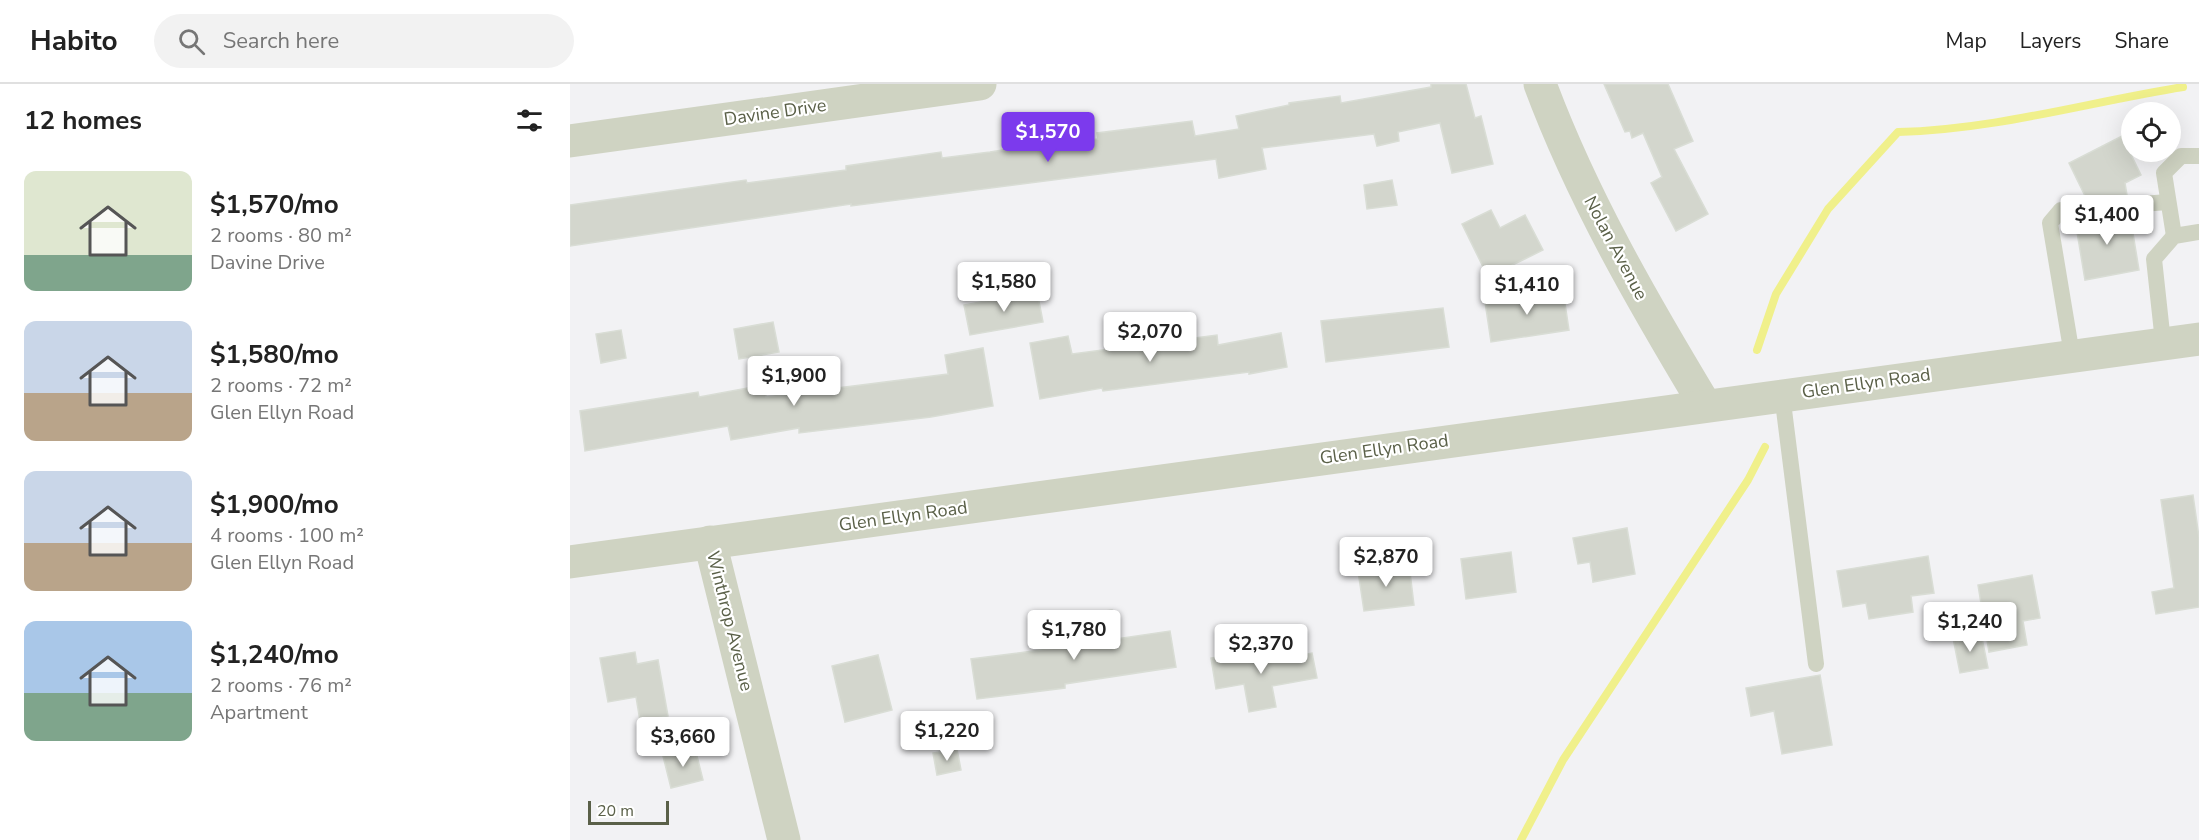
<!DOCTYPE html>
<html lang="en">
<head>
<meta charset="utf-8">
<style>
	:root { --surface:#fff; --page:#f2f2f2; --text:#222; --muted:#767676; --line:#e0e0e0; --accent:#7c3aed }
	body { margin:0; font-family:"Nunito Sans",sans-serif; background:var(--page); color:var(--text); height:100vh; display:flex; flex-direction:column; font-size:22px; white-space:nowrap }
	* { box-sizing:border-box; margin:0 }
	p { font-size:20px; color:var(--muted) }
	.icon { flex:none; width:33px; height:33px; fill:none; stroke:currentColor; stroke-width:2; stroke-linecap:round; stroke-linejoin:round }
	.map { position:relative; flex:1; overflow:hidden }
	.details { display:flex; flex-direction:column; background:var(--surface); width:570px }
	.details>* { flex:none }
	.tools { position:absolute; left:1551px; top:18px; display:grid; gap:12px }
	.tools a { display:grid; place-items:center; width:60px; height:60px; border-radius:50%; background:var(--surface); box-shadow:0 6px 24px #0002; font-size:30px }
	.scale { position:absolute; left:18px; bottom:15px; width:81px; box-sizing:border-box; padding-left:6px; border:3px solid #5a6048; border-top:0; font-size:16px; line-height:21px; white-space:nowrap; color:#5a6048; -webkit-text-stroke:4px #fff; paint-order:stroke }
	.price { position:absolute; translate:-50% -51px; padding:0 14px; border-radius:6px; background:#fff; color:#222; font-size:20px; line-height:39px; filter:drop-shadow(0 2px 3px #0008) }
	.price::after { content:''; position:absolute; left:50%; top:36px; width:18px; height:14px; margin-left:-9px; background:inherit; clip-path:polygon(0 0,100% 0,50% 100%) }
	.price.selected { background:var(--accent); color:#fff }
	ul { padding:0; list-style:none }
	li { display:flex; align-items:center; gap:18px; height:150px; padding:0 24px }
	li span { display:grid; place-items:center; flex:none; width:168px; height:120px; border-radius:12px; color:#555 }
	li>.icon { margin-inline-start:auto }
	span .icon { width:72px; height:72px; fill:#fffc; stroke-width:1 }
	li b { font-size:26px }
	h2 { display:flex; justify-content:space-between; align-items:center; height:72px; padding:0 24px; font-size:26px }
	header { display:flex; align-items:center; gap:36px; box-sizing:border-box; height:84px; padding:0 30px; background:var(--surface); border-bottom:2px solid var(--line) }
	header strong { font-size:28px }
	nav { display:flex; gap:33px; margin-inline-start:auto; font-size:21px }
	.search { width:420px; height:54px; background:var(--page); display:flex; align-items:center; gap:15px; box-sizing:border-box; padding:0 21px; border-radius:33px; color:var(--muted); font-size:22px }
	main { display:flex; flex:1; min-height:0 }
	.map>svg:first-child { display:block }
</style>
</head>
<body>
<header>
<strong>Habito</strong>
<div class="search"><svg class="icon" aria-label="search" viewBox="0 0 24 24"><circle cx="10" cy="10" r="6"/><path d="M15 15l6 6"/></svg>Search here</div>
<nav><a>Map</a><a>Layers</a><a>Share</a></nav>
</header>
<main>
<section class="details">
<h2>12 homes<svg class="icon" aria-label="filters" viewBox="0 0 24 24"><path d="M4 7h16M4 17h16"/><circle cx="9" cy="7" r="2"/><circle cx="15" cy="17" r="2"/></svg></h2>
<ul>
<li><span style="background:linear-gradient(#dfe7d0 70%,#7fa58c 0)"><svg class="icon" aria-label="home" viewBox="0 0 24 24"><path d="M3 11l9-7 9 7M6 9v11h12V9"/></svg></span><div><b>$1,570/mo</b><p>2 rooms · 80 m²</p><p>Davine Drive</p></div></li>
<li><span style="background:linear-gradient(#c9d6e8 60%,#b9a48a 0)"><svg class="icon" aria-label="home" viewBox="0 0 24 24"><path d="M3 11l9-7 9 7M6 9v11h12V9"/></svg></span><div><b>$1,580/mo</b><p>2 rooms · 72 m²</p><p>Glen Ellyn Road</p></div></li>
<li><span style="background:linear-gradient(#c9d6e8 60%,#b9a48a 0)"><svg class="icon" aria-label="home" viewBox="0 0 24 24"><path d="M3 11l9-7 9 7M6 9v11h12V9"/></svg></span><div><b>$1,900/mo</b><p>4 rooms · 100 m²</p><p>Glen Ellyn Road</p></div></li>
<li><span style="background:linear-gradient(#a9c7e8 60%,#7fa58c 0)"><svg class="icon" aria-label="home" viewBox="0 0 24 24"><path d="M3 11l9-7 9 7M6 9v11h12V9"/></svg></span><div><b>$1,240/mo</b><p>2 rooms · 76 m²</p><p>Apartment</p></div></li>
</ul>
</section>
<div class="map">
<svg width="1629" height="756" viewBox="0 0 1629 756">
	<rect width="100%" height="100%" fill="#f2f2f4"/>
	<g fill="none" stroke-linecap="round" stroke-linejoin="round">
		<g stroke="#f0f08b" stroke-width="8">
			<path d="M 1187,266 L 1206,210 L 1258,125 L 1328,48 C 1424,46 1519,18 1613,3"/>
			<path d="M 951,756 L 993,676 L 1178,396 L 1195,363"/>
		</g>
	</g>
	<g fill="#d3d6cd" stroke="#d9ddd5" stroke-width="1.5">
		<path d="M 861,0 L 896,0 L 905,34 L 911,32 L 923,80 L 882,89 L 870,39 L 828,48 L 829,57 L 807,62 L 804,50 L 692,64 L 696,85 L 649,94 L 646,75 L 281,122 L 281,120 L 0,162 L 0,121 L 176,96 L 177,99 L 276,86 L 276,82 L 371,68 L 372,74 L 420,68 L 452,63 L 451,57 L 476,54 L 477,61 L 528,55 L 527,49 L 622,37 L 625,52 L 669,45 L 666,32 L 719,21 L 719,19 L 770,12 L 771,19 L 861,3 Z"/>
		<path d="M 1034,0 L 1098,0 L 1123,57 L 1104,65 L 1138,130 L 1106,147 L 1081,99 L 1092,93 L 1073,49 L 1062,54 L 1060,47 L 1055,48 Z"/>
		<path d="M 1552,52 L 1571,91 L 1555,99 L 1557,111 L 1516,114 L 1499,79 Z"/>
		<path d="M 822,96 L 827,121 L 797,125 L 794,101 Z"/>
		<path d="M 921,126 L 930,144 L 955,131 L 973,166 L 918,193 L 892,140 Z"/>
		<path d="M 1560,131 L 1569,186 L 1515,196 L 1505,136 Z"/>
		<path d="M 993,206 L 999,246 L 921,258 L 915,218 Z"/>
		<path d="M 467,207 L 473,238 L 400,251 L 394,221 Z"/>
		<path d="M 873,224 L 879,263 L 756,278 L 751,237 Z"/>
		<path d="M 203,238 L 209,268 L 169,275 L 164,245 Z"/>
		<path d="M 51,246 L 56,274 L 31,279 L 26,250 Z"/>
		<path d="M 711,249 L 717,283 L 679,290 L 679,288 L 533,307 L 532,304 L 470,315 L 460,259 L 498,252 L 502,270 L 647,251 L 648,261 Z"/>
		<path d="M 413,264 L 423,322 L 361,333 L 229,349 L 229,344 L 161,356 L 158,342 L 15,367 L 10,327 L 128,308 L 129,313 L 194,301 L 196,313 L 378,290 L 375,271 Z"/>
		<path d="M 1623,411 L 1629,453 L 1629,523 L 1586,530 L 1582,508 L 1604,504 L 1591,416 Z"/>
		<path d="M 1057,444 L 1065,490 L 1023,498 L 1020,478 L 1008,480 L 1003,454 Z"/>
		<path d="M 941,468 L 946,508 L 896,515 L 891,475 Z"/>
		<path d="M 1358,472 L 1364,509 L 1341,512 L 1343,528 L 1299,535 L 1296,519 L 1273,523 L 1267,487 Z"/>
		<path d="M 839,480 L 844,521 L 794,527 L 788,487 Z"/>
		<path d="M 1462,491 L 1470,534 L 1453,537 L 1457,561 L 1419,568 L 1408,501 Z"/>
		<path d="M 542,526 L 546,555 L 600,547 L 606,583 L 495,600 L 495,604 L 407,615 L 401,575 L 517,560 L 512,530 Z"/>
		<path d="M 1411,549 L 1418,584 L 1390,589 L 1383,554 Z"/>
		<path d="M 696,564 L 699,577 L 742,569 L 747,594 L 702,602 L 706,623 L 679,628 L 674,600 L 646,605 L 641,574 Z"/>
		<path d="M 65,568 L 67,580 L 88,576 L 98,632 L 70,637 L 66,613 L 38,618 L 30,574 Z"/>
		<path d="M 308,571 L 322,626 L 275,638 L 262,582 Z"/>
		<path d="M 1250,591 L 1262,661 L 1212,670 L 1204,627 L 1181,632 L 1176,604 Z"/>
		<path d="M 125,664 L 133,696 L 101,704 L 93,672 Z"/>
		<path d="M 387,665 L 391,686 L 367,691 L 363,669 Z"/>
	</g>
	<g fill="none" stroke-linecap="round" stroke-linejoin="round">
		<g stroke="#cfd3c2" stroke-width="16">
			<path d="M 1604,152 L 1594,89 L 1611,72 L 1629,72"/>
			<path d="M 1593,258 L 1584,175 L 1604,152 L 1629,148"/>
			<path d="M 1502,271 L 1480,139 L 1491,126 L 1598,118"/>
			<path d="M 1212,310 L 1246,580"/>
		</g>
		<g stroke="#cfd3c2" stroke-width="33">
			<path d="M 970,0 C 1012,113 1073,218 1135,321"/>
			<path d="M 0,57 L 410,0"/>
			<path d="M 140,458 L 214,756"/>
		</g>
		<path stroke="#cfd3c2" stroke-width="33" d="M 0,478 L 1629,255"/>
	</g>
	<g text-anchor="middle" stroke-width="4.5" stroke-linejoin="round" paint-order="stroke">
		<g font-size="18" fill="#5a6048" stroke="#fff">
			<text transform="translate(205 28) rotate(-8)" y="6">Davine Drive</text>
			<text transform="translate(1046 164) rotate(62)" y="6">Nolan Avenue</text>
			<text transform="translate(1296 299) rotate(-8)" y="6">Glen Ellyn Road</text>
			<text transform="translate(814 365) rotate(-8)" y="6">Glen Ellyn Road</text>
			<text transform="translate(333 432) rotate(-8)" y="6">Glen Ellyn Road</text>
			<text transform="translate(160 537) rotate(76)" y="6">Winthrop Avenue</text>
		</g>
	</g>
</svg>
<div class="tools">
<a><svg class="icon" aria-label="locate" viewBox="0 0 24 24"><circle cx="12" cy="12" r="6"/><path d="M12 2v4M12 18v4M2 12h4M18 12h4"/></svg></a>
</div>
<div class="scale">20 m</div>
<b class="price selected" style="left:478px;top:79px">$1,570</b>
<b class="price" style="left:1537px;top:162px">$1,400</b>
<b class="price" style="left:434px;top:229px">$1,580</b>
<b class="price" style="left:957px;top:232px">$1,410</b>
<b class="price" style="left:580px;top:279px">$2,070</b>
<b class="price" style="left:224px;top:323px">$1,900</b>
<b class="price" style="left:816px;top:504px">$2,870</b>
<b class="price" style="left:1400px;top:569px">$1,240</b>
<b class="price" style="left:504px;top:577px">$1,780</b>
<b class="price" style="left:691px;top:591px">$2,370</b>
<b class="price" style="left:377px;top:678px">$1,220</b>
<b class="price" style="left:113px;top:684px">$3,660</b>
</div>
</main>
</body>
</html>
